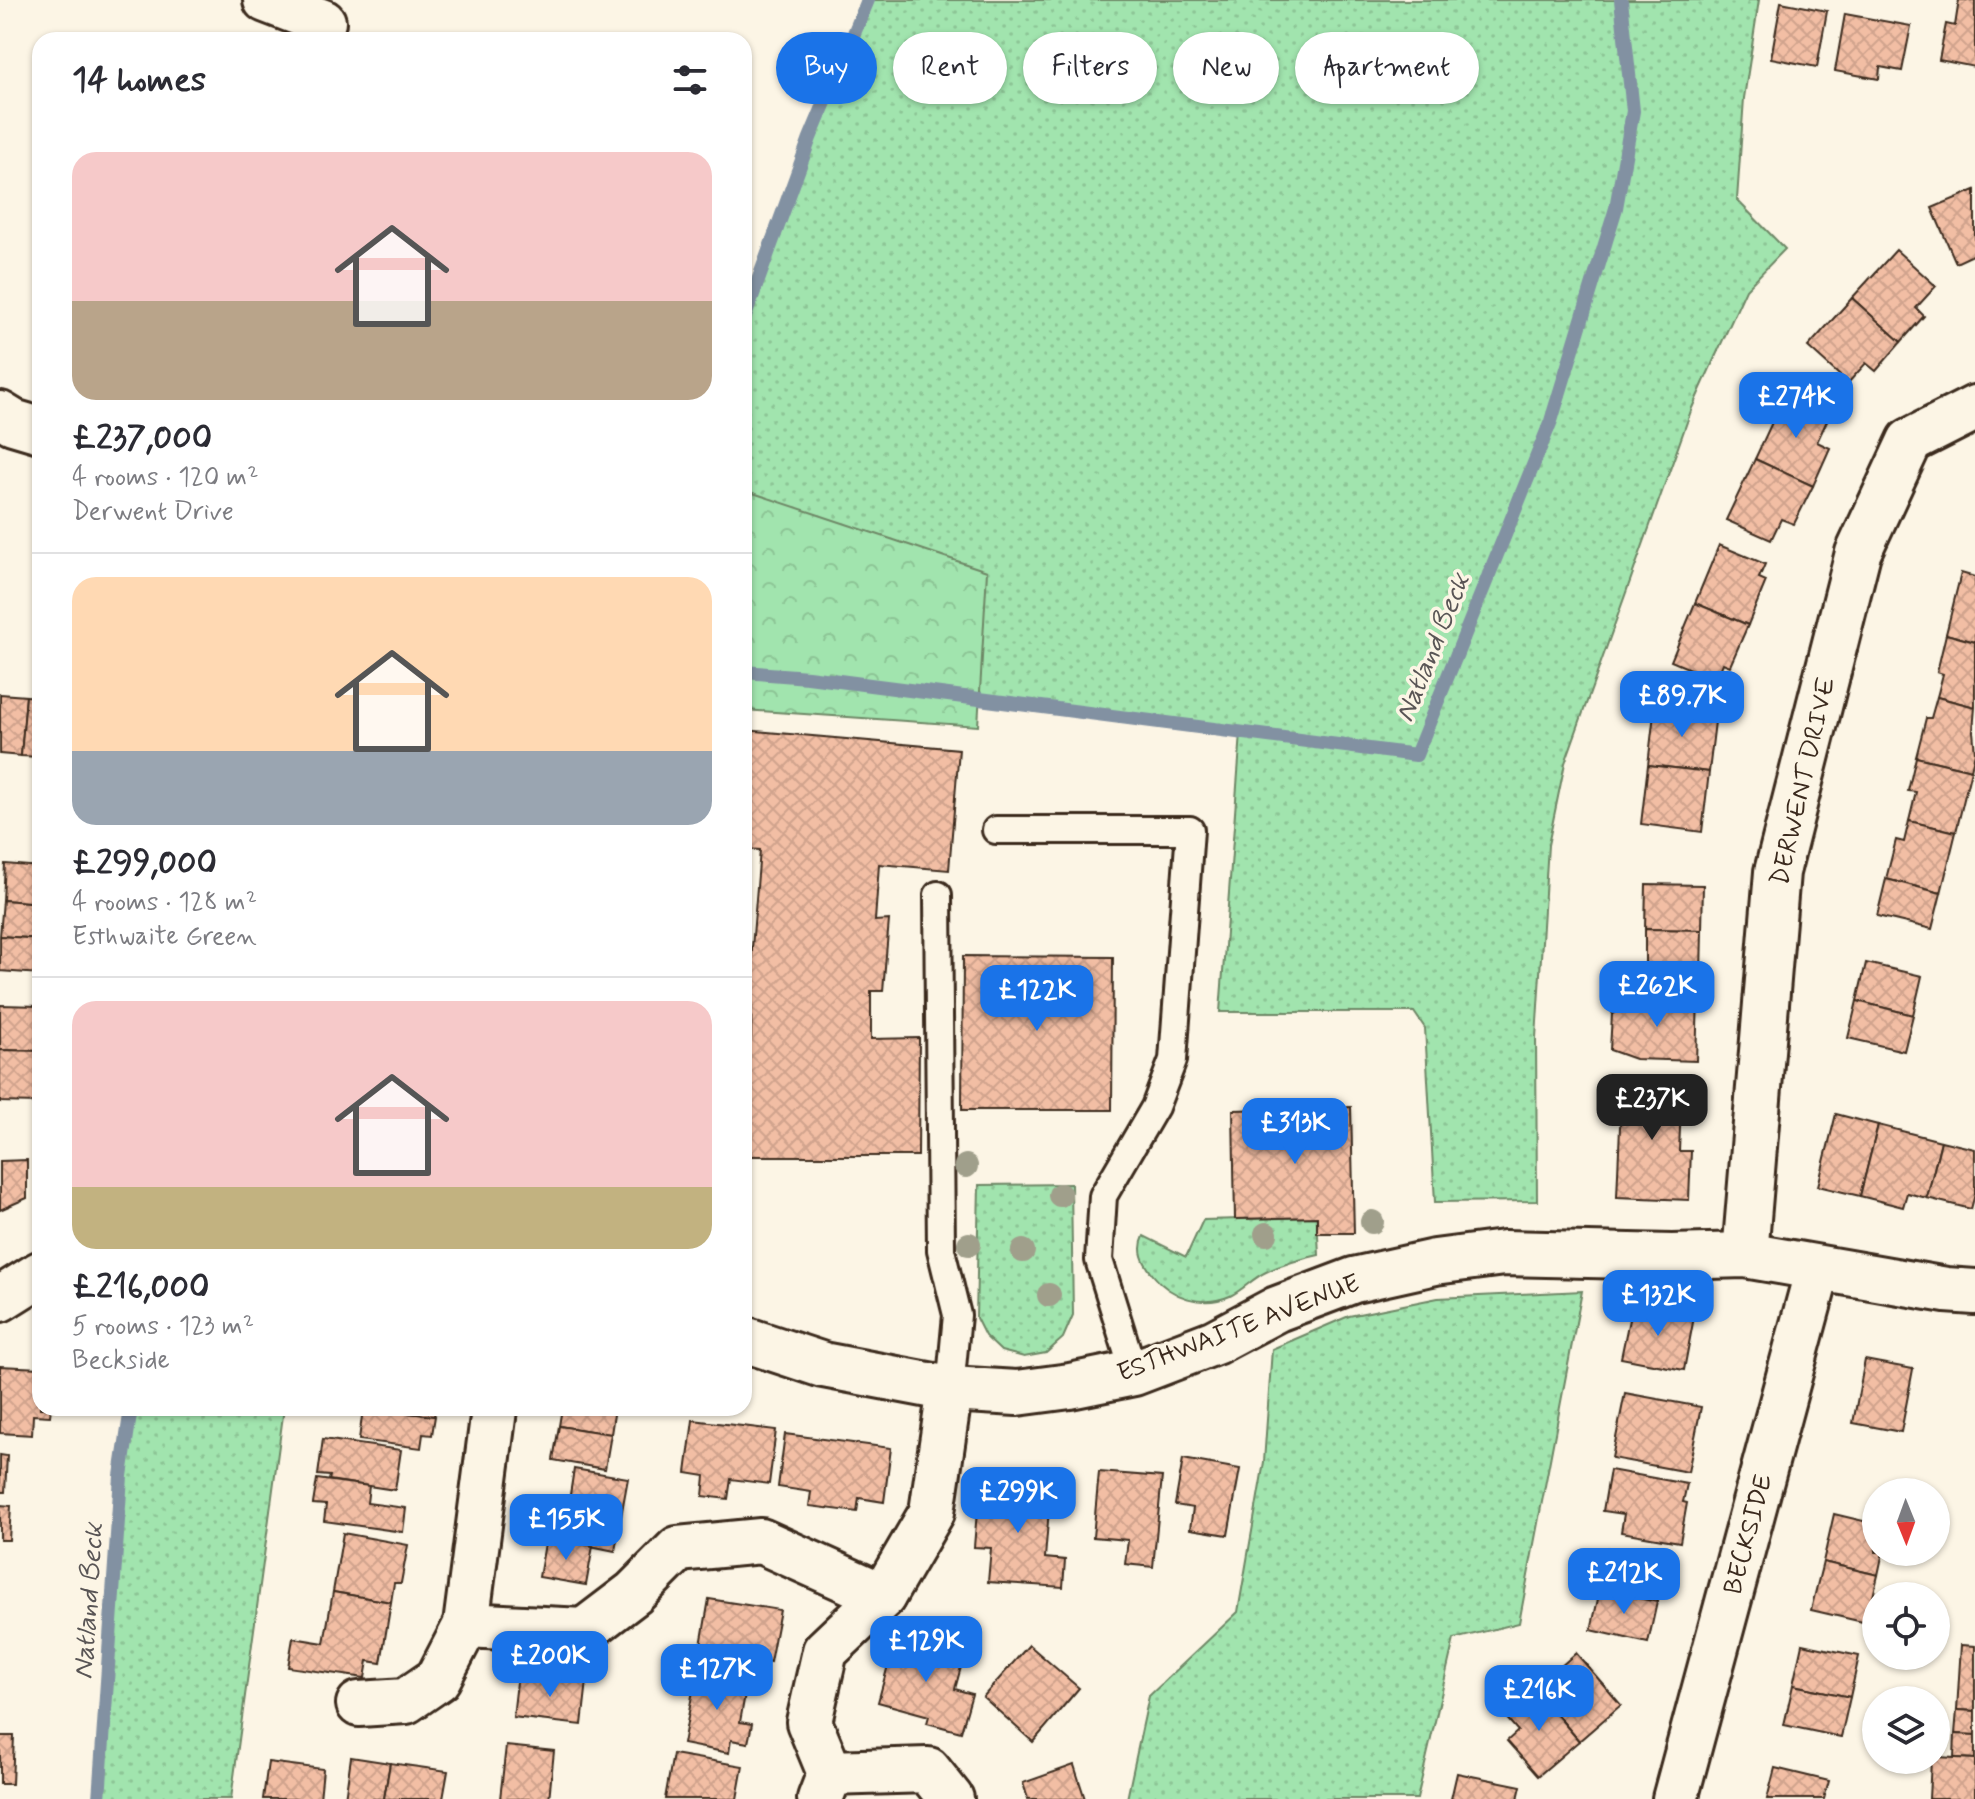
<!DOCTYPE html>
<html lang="en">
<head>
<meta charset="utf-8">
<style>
	:root { --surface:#fff; --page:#f7f7f7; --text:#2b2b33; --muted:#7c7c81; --line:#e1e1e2; --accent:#1a73e8 }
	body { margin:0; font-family:Mynerve,sans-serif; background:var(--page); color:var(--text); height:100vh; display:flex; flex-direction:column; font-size:30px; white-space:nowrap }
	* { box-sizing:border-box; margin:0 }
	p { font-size:26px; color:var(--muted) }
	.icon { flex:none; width:44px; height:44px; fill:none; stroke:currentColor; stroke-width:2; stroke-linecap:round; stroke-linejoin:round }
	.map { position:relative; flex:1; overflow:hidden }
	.panel { position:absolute; left:32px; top:32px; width:720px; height:1384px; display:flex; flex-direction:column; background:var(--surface); border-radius:24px; box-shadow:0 2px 6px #0004 }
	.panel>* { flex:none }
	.top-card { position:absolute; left:776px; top:32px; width:760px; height:72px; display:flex; gap:16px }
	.needle { width:52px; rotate:179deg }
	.fabs { position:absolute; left:1862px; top:1478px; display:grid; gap:16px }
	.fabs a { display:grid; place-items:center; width:88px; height:88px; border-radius:50%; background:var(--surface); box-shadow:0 2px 6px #0004; font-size:40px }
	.price { position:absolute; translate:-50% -68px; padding:0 18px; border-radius:16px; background:var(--accent); color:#fff; font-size:26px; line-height:52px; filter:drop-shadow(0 2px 4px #0008) }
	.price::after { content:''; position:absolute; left:50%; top:48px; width:24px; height:18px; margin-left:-12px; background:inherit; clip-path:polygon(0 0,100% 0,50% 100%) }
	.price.current { background:#222; color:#fff }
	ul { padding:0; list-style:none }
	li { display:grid; align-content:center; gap:16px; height:424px; padding:0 40px }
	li+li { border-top:2px solid var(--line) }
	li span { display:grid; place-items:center; height:248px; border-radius:24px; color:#555 }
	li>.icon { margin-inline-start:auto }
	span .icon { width:144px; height:144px; fill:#fffc; stroke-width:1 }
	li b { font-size:34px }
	h2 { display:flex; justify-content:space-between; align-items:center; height:96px; padding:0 40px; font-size:34px }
	.tag { padding:0 28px; border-radius:36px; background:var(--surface); box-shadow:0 2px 6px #0004; font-size:28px; line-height:72px }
	.tag.current { background:var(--accent); color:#fff }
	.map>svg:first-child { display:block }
</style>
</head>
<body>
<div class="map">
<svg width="1975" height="1799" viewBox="0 0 1975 1799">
	<defs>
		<pattern id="grass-dots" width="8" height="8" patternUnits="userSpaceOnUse" patternTransform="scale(2)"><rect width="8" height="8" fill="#a1e4ae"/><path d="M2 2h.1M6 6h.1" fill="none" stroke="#8cc495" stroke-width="1.8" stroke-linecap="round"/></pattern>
		<pattern id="forest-crowns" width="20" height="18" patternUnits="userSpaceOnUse" patternTransform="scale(2)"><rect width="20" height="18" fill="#a1e4ae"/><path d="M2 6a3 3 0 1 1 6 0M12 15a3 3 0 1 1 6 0" fill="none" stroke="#8cc495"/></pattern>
		<pattern id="building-cross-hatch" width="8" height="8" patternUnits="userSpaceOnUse" patternTransform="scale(2)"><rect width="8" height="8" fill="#f2bea4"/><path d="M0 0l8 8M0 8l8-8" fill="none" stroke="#d0a38d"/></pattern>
	</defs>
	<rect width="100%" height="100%" fill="#fcf5e5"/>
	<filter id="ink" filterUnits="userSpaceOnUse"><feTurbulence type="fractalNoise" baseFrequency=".0125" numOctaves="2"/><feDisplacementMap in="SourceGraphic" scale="16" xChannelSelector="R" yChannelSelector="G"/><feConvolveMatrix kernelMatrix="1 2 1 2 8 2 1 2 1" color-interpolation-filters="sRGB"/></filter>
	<g filter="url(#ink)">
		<g fill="url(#grass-dots)" stroke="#6e8766" stroke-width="2">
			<path d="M 868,0 L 1759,0 L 1744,98 L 1737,200 L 1785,249 L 1746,289 L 1692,408 L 1565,763 L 1548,845 L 1536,1038 L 1537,1201 L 1435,1202 L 1425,1028 L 1414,1012 L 1220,1012 L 1241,733 L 808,677 L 744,672 L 744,319 L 810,139 Z"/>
			<path d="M 1071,1184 L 1073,1315 L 1063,1338 L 1046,1353 L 1024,1357 L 1001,1351 L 985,1336 L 976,1318 L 979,1185 Z"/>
			<path d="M 1317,1217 L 1319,1255 C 1300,1259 1283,1264 1266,1272 C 1253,1278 1243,1290 1230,1296 C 1203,1308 1171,1298 1153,1275 C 1143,1262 1137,1251 1144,1236 L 1186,1257 L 1203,1220 Z"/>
			<path d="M 1582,1291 L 1519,1623 L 1454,1639 L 1417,1799 L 1127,1799 L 1149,1696 L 1238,1612 L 1264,1462 L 1272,1349 L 1349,1316 L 1438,1298 Z"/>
			<path d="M 131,1408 L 284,1408 L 231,1799 L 99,1799 L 121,1476 Z"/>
		</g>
		<path fill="url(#forest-crowns)" stroke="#6e8766" stroke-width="2" d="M 744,490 L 987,571 L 978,726 L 744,710 Z"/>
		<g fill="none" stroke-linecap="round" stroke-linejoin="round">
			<g stroke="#8291a2" stroke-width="14">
				<path d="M 744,319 L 810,138 L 868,0"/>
				<path d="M 744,672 L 808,677 L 1416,755 L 1551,421 L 1616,208 L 1633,111 L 1621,0"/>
				<path d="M 99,1799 L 121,1476 L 131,1408"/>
			</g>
		</g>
		<g fill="url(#building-cross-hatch)" stroke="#3b2a1e" stroke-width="2">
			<path d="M 1959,0 L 1975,0 L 1975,67 L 1939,60 L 1946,24 L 1955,26 Z"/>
			<path d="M 1781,2 L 1827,11 L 1817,67 L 1771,58 Z"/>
			<path d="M 1845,14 L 1911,26 L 1902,71 L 1880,67 L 1879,79 L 1835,71 Z"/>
			<path d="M 1975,190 L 1975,254 L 1956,263 L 1932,208 Z"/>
			<path d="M 1896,250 L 1936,286 L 1916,308 L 1924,316 L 1901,342 L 1852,298 Z"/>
			<path d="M 1852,298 L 1901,342 L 1876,371 L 1866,363 L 1848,383 L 1808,347 Z"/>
			<path d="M 1786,392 L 1831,412 L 1817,442 L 1830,448 L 1813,486 L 1755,459 Z"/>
			<path d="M 1755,459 L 1813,486 L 1794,524 L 1781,519 L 1771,540 L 1726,520 Z"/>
			<path d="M 1719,545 L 1765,564 L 1759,578 L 1766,581 L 1748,625 L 1695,603 Z"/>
			<path d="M 1961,573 L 1975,577 L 1975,642 L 1946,634 Z"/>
			<path d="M 1695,603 L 1748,625 L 1730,666 L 1723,663 L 1716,680 L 1671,661 Z"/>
			<path d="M 1946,634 L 1975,642 L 1975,707 L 1937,697 L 1943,674 L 1937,672 Z"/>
			<path d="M 0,694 L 26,696 L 21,756 L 0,754 Z"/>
			<path d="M 26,696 L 40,697 L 40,757 L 21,756 Z"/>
			<path d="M 1937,697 L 1975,707 L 1973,731 L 1975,753 L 1971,770 L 1916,757 L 1926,718 L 1931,718 Z"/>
			<path d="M 1655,705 L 1716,713 L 1709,772 L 1648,765 Z"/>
			<path d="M 744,730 L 959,749 L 949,870 L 879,864 L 875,921 L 889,920 L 883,991 L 871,991 L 871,1039 L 919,1038 L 918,1156 L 744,1156 L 744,1037 L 751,1037 L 752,948 L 760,850 L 744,849 Z"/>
			<path d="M 1916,757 L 1971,770 L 1956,832 L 1909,821 L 1916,792 L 1908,791 Z"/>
			<path d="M 1648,765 L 1709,772 L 1702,832 L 1641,824 Z"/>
			<path d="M 1909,821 L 1956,832 L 1941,893 L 1886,879 L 1896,840 L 1904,842 Z"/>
			<path d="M 5,864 L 40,867 L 40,903 L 3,900 Z"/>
			<path d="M 1886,879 L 1941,893 L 1932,929 L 1877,916 Z"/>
			<path d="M 1646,884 L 1703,885 L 1702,930 L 1645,929 Z"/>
			<path d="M 3,900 L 40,903 L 40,939 L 0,936 Z"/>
			<path d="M 1645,929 L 1702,930 L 1701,975 L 1645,975 Z"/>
			<path d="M 0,936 L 40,939 L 40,974 L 0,971 Z"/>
			<path d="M 963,956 L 1113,957 L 1112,1110 L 962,1110 Z"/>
			<path d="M 1866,963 L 1922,976 L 1913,1015 L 1857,1001 Z"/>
			<path d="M 1644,997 L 1698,997 L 1696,1061 L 1635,1059 L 1610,1050 L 1612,1014 Z"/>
			<path d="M 1857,1001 L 1913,1015 L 1904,1051 L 1848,1038 Z"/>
			<path d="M 0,1005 L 40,1006 L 40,1051 L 0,1050 Z"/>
			<path d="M 0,1050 L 40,1051 L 40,1090 L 37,1090 L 37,1103 L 0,1102 Z"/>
			<path d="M 1622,1080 L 1682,1082 L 1679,1151 L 1691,1151 L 1689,1200 L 1617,1197 Z"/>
			<path d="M 1351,1107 L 1354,1233 L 1317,1233 L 1317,1217 L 1235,1219 L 1233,1110 Z"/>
			<path d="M 1836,1114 L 1878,1125 L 1860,1196 L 1818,1186 Z"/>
			<path d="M 1878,1125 L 1941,1141 L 1927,1198 L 1907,1193 L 1903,1207 L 1860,1196 Z"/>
			<path d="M 1941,1141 L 1975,1149 L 1975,1194 L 1971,1209 L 1927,1198 Z"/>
			<path d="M 27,1160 L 27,1198 L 0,1210 L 0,1161 Z"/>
			<path d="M 1632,1305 L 1694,1317 L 1684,1370 L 1621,1358 Z"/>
			<path d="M 1865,1360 L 1913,1369 L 1901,1432 L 1853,1423 Z"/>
			<path d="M 0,1366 L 40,1368 L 40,1408 L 51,1408 L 50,1416 L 33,1415 L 32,1435 L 0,1433 Z"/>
			<path d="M 1625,1393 L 1701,1407 L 1688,1472 L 1612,1458 Z"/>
			<path d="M 363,1408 L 435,1416 L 432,1435 L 423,1434 L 421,1448 L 359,1440 Z"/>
			<path d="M 367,1408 L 436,1408 L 434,1416 Z"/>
			<path d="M 562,1408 L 615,1408 L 611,1434 L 559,1426 Z"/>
			<path d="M 693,1420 L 776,1430 L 769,1484 L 731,1479 L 728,1499 L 703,1496 L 705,1476 L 686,1473 Z"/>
			<path d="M 559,1426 L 611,1434 L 605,1469 L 553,1460 Z"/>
			<path d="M 785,1434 L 891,1448 L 884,1502 L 859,1498 L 857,1512 L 809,1506 L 811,1492 L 778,1487 Z"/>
			<path d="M 323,1439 L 401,1450 L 395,1490 L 329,1480 L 330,1476 L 318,1475 Z"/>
			<path d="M 0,1455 L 7,1456 L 5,1492 L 0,1492 Z"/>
			<path d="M 1183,1459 L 1240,1469 L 1228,1535 L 1190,1529 L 1193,1508 L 1175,1505 Z"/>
			<path d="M 574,1469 L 628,1478 L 622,1511 L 569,1501 Z"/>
			<path d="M 1610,1470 L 1687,1484 L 1683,1502 L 1687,1503 L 1680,1542 L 1621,1532 L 1624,1514 L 1603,1511 Z"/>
			<path d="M 1099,1472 L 1162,1477 L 1153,1567 L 1125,1564 L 1128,1540 L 1093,1537 Z"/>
			<path d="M 317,1479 L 369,1486 L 367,1503 L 406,1508 L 403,1532 L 324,1521 L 326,1505 L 313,1504 Z"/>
			<path d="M 997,1479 L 1051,1484 L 1045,1558 L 1065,1560 L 1063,1587 L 988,1582 L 991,1548 L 974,1547 L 978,1499 L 995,1501 Z"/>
			<path d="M 569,1501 L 622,1511 L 615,1551 L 561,1540 Z"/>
			<path d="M 0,1505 L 11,1506 L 9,1540 L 0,1540 Z"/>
			<path d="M 1834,1514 L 1876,1524 L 1876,1552 L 1883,1552 L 1878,1575 L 1823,1562 Z"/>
			<path d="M 343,1533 L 408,1545 L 401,1583 L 394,1583 L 391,1602 L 333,1592 Z"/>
			<path d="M 546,1538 L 593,1546 L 586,1585 L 539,1577 Z"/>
			<path d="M 1609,1548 L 1666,1560 L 1657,1602 L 1600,1590 Z"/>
			<path d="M 1823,1562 L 1878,1575 L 1867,1623 L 1811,1610 Z"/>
			<path d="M 1600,1590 L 1657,1602 L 1648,1643 L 1591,1630 Z"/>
			<path d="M 333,1592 L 391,1602 L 381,1663 L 368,1661 L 365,1678 L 288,1667 L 293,1638 L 324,1643 Z"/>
			<path d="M 709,1599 L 780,1610 L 770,1662 L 751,1658 L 748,1678 L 697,1669 Z"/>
			<path d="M 896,1636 L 964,1656 L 955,1689 L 972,1694 L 961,1732 L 927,1723 L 929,1716 L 878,1702 Z"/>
			<path d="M 1802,1644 L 1859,1656 L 1850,1697 L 1793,1685 Z"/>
			<path d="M 1029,1645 L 1079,1688 L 1033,1742 L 983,1697 Z"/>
			<path d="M 1961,1645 L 1975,1646 L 1975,1711 L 1957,1710 Z"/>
			<path d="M 1576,1653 L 1621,1705 L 1579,1741 L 1535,1689 Z"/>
			<path d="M 697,1669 L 748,1678 L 740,1722 L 752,1724 L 748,1743 L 731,1740 L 729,1753 L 683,1744 Z"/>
			<path d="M 518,1673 L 587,1681 L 582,1725 L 513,1717 Z"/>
			<path d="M 1793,1685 L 1850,1697 L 1841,1737 L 1784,1725 Z"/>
			<path d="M 1535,1689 L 1579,1741 L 1538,1776 L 1507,1741 L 1518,1731 L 1504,1715 Z"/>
			<path d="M 1957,1710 L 1975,1711 L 1975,1735 L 1955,1734 Z"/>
			<path d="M 1955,1734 L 1975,1735 L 1975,1759 L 1954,1758 Z"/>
			<path d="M 0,1736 L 14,1736 L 12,1784 L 0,1784 Z"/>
			<path d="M 506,1746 L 554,1751 L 549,1799 L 500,1799 Z"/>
			<path d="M 673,1754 L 743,1766 L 737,1799 L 665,1799 Z"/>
			<path d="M 351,1757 L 390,1763 L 384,1799 L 345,1799 Z"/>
			<path d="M 1936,1757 L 1975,1759 L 1975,1799 L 1929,1799 L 1931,1760 L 1936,1760 Z"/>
			<path d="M 268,1762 L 323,1769 L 320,1799 L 263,1799 Z"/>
			<path d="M 390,1763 L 448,1771 L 443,1799 L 384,1799 Z"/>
			<path d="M 1074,1765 L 1085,1799 L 1028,1799 L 1023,1783 Z"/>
			<path d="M 1775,1768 L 1829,1781 L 1824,1799 L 1767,1799 Z"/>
			<path d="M 1457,1773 L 1521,1786 L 1518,1799 L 1451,1799 Z"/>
		</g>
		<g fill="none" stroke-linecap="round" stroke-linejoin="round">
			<g stroke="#3b2a1e" stroke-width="32">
				<g id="lane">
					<path d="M 996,830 L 1190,830 L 1173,1060 L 1155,1107 L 1103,1196 L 1099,1260 L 1134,1373"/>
					<path d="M 938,895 L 941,1250 L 957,1315 L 950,1389"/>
				</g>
			</g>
			<g stroke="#3b2a1e" stroke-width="50">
				<g id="street">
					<path d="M 266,0 L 323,22"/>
					<path d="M 0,414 L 13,422 L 40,430"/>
					<path d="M 1745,1255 L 1777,872 L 1858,553 L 1910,441 L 1975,408"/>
					<path d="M 0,1299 L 40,1274"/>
					<path d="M 744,1339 L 823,1365 L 950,1389 L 1017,1393 L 1070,1386 L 1134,1373 L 1215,1342 L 1277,1309 L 1354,1280 L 1435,1262 L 1504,1253 L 1672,1257 L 1745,1255 L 1946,1290 L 1975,1292"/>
					<path d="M 466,1625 L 494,1410"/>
					<path d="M 359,1704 L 406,1701 L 438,1679 L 466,1625 L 584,1631 L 634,1593 L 678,1549 L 761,1541 L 883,1596"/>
					<path d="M 830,1773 L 928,1770 L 951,1799"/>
					<path d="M 820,1799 L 830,1773 L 809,1722 L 825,1651 L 883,1596 L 932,1512 L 950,1389"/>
					<path d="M 1675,1799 L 1818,1269"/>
				</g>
			</g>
			<use href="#lane" stroke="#fcf5e5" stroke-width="26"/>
			<use href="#street" stroke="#fcf5e5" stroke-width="44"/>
		</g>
		<g fill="#a09f8b">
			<circle cx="966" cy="1166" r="12"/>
			<circle cx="1060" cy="1195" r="12"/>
			<circle cx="1372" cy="1222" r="12"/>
			<circle cx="1266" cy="1234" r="12"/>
			<circle cx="969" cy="1244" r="12"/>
			<circle cx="1023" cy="1251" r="12"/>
			<circle cx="1049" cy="1295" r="12"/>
		</g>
	</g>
	<g text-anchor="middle" stroke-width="7" stroke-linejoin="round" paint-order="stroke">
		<g font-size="26" fill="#3b2a1e" stroke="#fcf5e5">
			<text transform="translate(1802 781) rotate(-77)" y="9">DERWENT DRIVE</text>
			<text transform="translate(1238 1327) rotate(-21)" y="9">ESTHWAITE AVENUE</text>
			<text transform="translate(1747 1534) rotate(-75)" y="9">BECKSIDE</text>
		</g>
		<g font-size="28" font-style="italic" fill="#595555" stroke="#fcf5e5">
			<text transform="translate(1431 647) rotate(-68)" y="10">Natland Beck</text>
			<text transform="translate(87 1601) rotate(-86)" y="10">Natland Beck</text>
		</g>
	</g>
</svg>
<div class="fabs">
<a><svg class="needle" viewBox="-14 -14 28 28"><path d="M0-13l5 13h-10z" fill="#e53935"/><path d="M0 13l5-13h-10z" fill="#7c7c81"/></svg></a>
<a><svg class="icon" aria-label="locate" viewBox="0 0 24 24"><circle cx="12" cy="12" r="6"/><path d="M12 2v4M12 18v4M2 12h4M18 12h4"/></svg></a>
<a><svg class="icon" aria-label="layers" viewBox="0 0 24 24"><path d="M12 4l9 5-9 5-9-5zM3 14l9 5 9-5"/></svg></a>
</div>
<b class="price" style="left:1796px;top:440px">£274K</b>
<b class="price" style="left:1682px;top:739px">£89.7K</b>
<b class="price" style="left:1657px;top:1029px">£262K</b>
<b class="price" style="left:1037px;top:1033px">£122K</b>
<b class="price current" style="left:1652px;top:1142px">£237K</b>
<b class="price" style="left:1295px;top:1166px">£313K</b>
<b class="price" style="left:1658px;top:1338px">£132K</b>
<b class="price" style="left:1018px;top:1535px">£299K</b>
<b class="price" style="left:566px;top:1562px">£155K</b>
<b class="price" style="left:1624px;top:1616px">£212K</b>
<b class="price" style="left:926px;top:1684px">£129K</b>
<b class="price" style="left:550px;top:1699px">£200K</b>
<b class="price" style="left:717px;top:1712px">£127K</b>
<b class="price" style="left:1539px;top:1733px">£216K</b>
<div class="top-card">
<a class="tag current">Buy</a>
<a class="tag">Rent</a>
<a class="tag">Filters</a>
<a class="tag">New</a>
<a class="tag">Apartment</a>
</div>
<section class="panel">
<h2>14 homes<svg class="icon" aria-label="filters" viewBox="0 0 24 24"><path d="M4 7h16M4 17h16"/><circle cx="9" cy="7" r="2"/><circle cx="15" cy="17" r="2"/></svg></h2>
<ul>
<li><span style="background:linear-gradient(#f6c9c9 60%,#b9a48a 0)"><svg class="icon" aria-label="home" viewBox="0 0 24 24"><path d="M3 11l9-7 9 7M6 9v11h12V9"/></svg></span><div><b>£237,000</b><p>4 rooms · 120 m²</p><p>Derwent Drive</p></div></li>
<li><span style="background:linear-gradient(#ffd9b3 70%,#9aa5b1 0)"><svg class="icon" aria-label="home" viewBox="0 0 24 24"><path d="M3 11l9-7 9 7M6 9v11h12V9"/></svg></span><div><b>£299,000</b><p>4 rooms · 128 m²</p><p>Esthwaite Green</p></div></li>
<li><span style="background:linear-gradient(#f6c9c9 75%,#c2b280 0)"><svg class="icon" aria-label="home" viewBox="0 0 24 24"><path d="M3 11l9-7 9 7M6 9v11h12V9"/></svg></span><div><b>£216,000</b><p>5 rooms · 123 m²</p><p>Beckside</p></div></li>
</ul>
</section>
</div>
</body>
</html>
